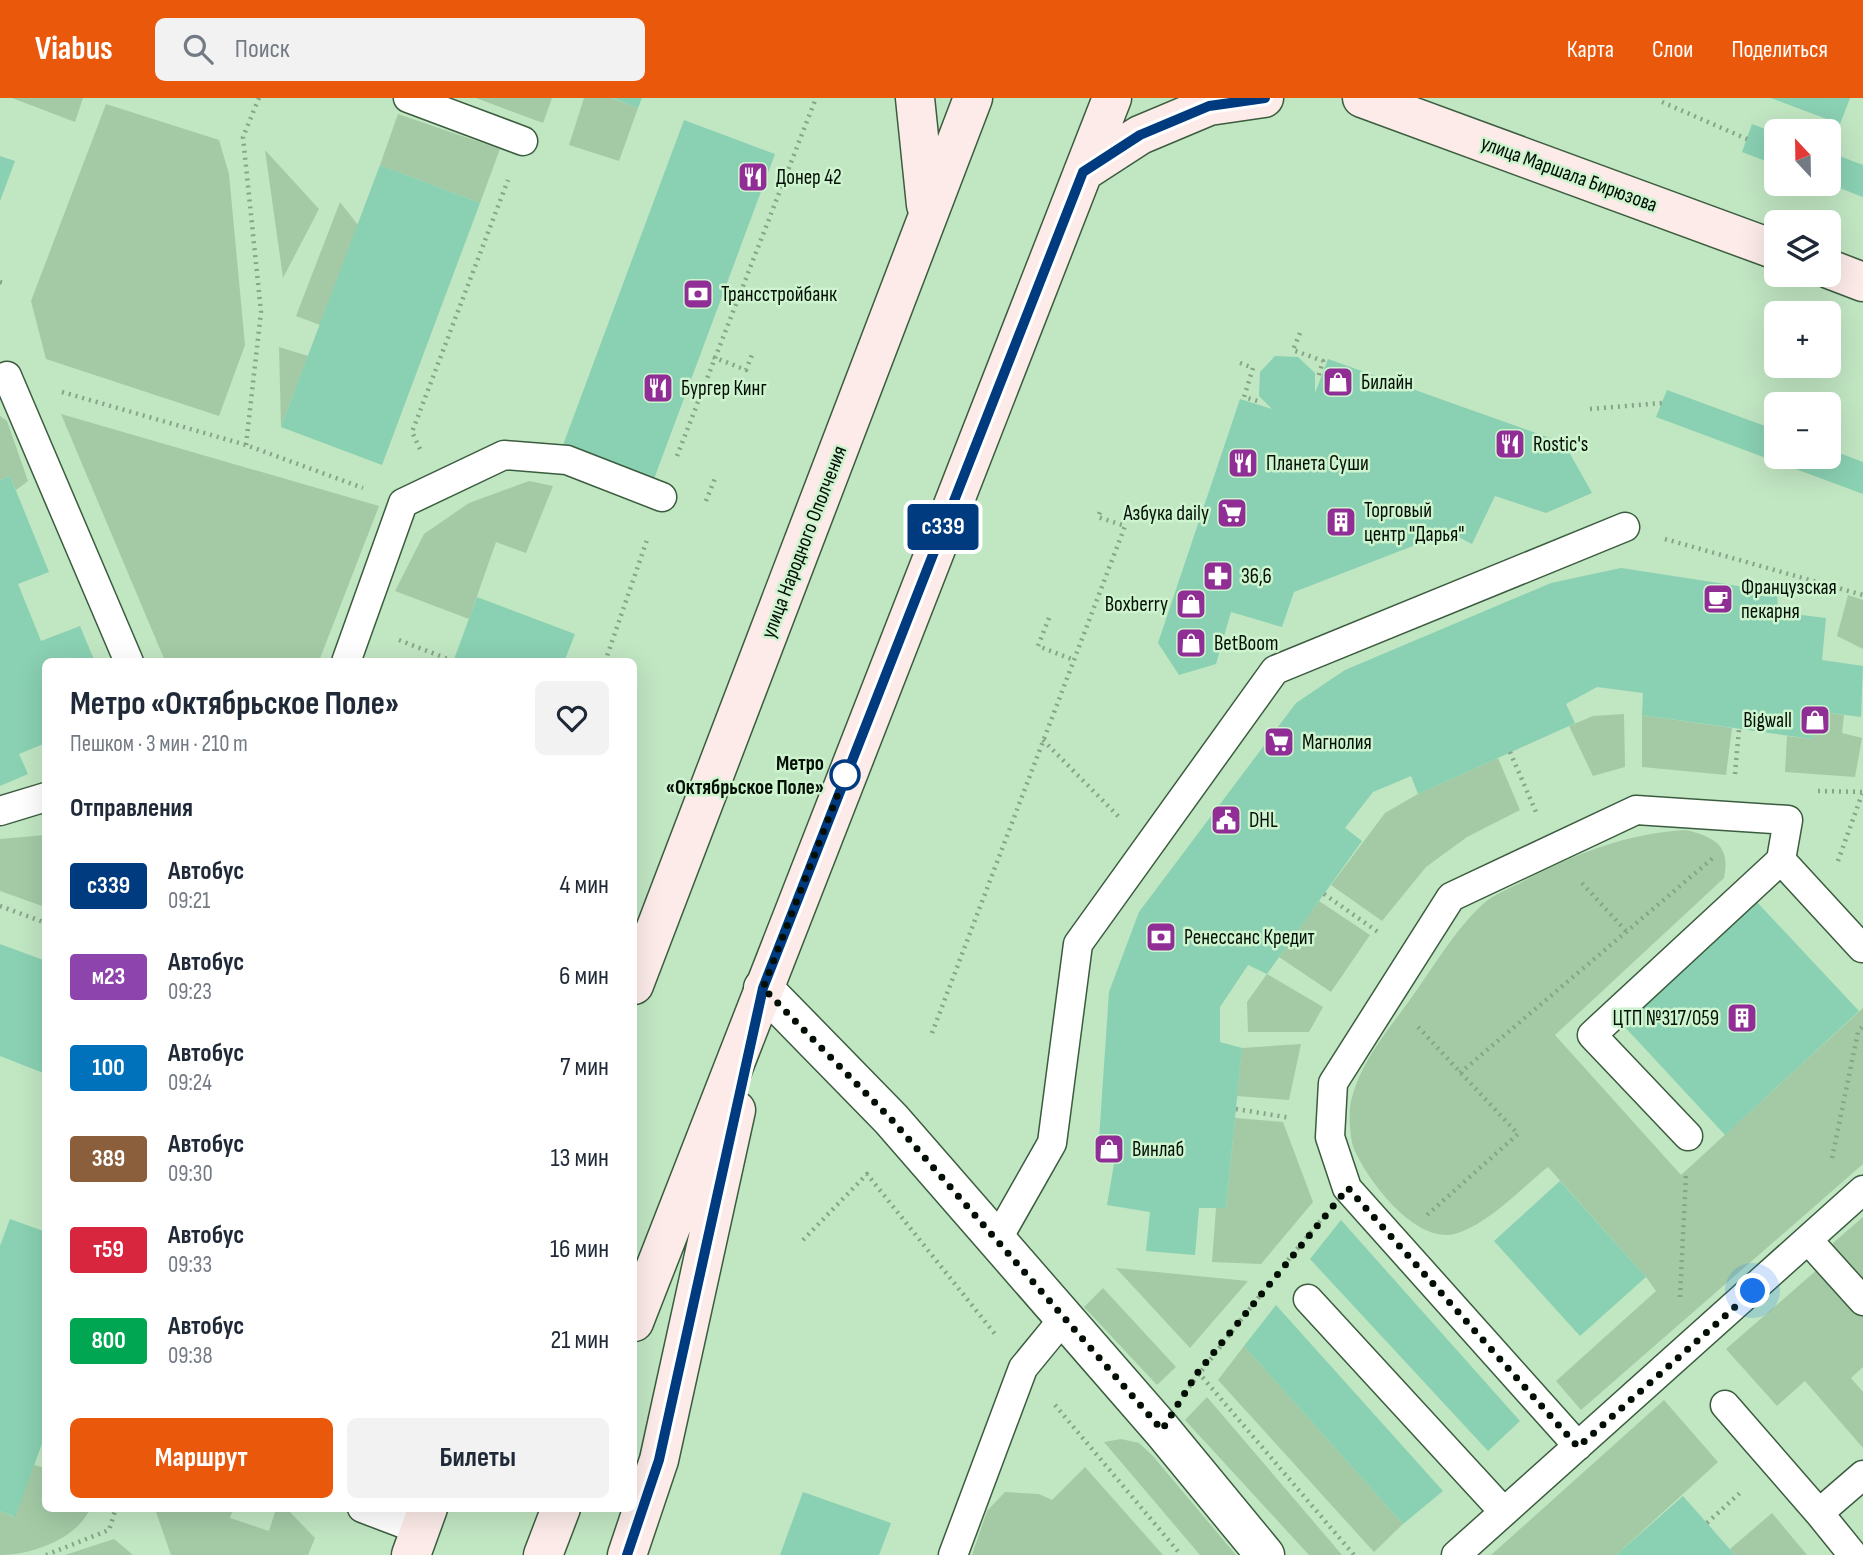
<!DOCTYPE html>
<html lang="ru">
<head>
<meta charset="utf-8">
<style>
  body { margin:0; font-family:"Sofia Sans Condensed",sans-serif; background:#f2f2f3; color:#1f2937; height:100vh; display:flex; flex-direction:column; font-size:26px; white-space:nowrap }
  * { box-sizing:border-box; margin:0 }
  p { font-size:23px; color:#747a83 }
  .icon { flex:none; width:38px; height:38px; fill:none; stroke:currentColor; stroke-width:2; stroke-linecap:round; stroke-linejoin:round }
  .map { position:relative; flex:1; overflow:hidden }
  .panel { position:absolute; left:42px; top:560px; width:595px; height:854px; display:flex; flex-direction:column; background:#fff; border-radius:10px; box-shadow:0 7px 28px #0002 }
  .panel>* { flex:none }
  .badge { padding:0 14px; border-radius:5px; font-size:24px; line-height:46px }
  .needle { width:46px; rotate:338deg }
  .buttons { position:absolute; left:1764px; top:21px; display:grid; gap:14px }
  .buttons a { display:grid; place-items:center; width:77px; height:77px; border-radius:10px; background:#fff; box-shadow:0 7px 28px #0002; font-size:35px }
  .you { position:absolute; width:35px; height:35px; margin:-18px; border:5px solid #fff; border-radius:50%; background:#1a73e8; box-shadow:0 0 0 10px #1a73e833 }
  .map>.badge { position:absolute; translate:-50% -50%; box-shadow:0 0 0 4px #fff }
  h2 { padding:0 28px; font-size:26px; line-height:63px }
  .round { display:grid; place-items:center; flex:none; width:74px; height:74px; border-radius:10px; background:#f2f2f3 }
  .summary { display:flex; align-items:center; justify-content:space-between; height:119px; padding:0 28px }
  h1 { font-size:33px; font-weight:700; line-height:52px }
  .cta { display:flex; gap:14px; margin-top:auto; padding:14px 28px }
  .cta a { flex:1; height:80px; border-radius:10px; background:#ea580c; color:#fff; font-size:28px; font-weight:700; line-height:80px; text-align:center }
  .cta a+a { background:#f2f2f3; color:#1f2937 }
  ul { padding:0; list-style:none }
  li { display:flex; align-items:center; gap:21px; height:91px; padding:0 28px }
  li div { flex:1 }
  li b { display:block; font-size:26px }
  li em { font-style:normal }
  li .badge { min-width:77px; font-weight:700; text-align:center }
  header { display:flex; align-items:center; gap:42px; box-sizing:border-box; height:98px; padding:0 35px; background:#ea580c; color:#fff }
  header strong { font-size:33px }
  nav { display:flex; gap:38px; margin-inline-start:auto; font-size:24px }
  .search { width:490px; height:63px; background:#f2f2f3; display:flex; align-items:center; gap:18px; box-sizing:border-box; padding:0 24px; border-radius:10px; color:#747a83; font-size:26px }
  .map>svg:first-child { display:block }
</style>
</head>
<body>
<header>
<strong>Viabus</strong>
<div class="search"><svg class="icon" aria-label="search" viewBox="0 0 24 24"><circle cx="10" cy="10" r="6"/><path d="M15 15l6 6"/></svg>Поиск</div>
<nav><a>Карта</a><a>Слои</a><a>Поделиться</a></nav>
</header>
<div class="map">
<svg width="1863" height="1457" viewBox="0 0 1863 1457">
  <rect width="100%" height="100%" fill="#c1e6c2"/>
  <!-- green -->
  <path fill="#a3caa5" d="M12,0H83L75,24Z
    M476,0H552L543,25Z
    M584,0H612L638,10L619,63L569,47Z
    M106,6L219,42L229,76L245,247L219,318L46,261L31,203Z
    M398,16L500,51L480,105L380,67Z
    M265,52L319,111L283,180Z
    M340,104L358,127L320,227L296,218Z
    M279,249L308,258L281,329Z
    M61,316L379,408L319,563H165Z
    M0,318L7,323L28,383L16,392L10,378L0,382Z
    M529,383L553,388L526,455L496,444L469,521L395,493L424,436L469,405Z
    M1848,497L1863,502V551L1837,538Z
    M1815,613L1844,617L1842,635L1862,640L1855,679L1785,674L1787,638L1812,641Z
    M1624,616L1625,669L1593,678L1569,628L1593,618Z
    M1642,617L1732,630L1726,677L1642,669Z
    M1498,660L1520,712L1467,739L1426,769L1382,823L1331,787L1385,715L1418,696Z
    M1686,732C1714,739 1731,747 1724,780L1555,937L1681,1077L1863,910V1066L1581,1312L1556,1283L1656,1193L1646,1179L1548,1069C1520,1091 1492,1123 1458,1135C1417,1149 1368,1083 1354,1051C1350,1041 1349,1019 1350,1009C1357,968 1386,935 1409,903C1433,870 1453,834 1483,806C1493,797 1508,791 1520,785C1572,757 1626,735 1686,732Z
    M45,737H46L45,809L0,793V741Z
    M1319,803L1370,837L1331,894L1279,859Z
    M1267,876L1323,909L1309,934H1248L1247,904Z
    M1301,946L1289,1002L1237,998L1242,950Z
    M1235,1020L1283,1024L1313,1104L1261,1166L1212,1164L1216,1110H1226Z
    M1863,1119V1193L1835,1162L1833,1145Z
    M1116,1170L1248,1183L1190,1250Z
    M1819,1170L1863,1219V1269L1851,1280L1863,1294V1350L1805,1283L1777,1308L1726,1251Z
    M1103,1190L1176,1269L1157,1287L1084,1209Z
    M1244,1248L1403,1426L1374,1454L1218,1282Z
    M1207,1299L1342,1457H1309L1185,1322Z
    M1664,1302L1718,1364L1616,1457H1491Z
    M1121,1341L1139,1345L1152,1357L1236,1457H1200L1104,1344Z
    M34,1367L45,1370L46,1410L90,1411C76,1441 32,1457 0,1457V1413L14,1419Z
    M1085,1369L1163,1457H972L987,1413L1005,1394L1039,1396L1052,1402Z
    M155,1411H233L230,1420L269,1433L276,1411H287L315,1440L308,1457H171Z
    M1772,1415L1807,1457H1735L1730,1451Z
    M114,1441L133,1457H65Z"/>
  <!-- building -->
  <path fill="#8ad0b2" d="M613,0H642L638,10Z
    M1771,0H1850L1840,26Z
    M684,22L775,56L654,381L563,347Z
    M1752,26L1776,35V67L1742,54Z
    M1829,54L1863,67V99L1829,86Z
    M0,58L15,63L0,103Z
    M380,67L480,105L382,367L281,329Z
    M1275,258L1298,259L1315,275V295L1328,261L1564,345L1592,395L1546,415L1495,398L1472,446L1449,434L1294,494L1282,529L1231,514L1216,566L1179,577L1158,545L1240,301L1272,311L1259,298L1260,274Z
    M1667,292L1776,332V359H1829V351L1863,364V396L1656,319Z
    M10,378L49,474L18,486L41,543L80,528L95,564H46V645L19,656L28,676L0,688V382Z
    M1621,470L1777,494L1778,514L1826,520L1822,562L1863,568L1861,619L1815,613L1812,641L1642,617L1643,595L1597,589L1566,606L1575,625L1569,628L1418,696L1411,678L1373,694L1345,730L1362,743L1324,796L1267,876L1248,867L1220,909V944L1242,950L1226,1110H1199L1195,1157L1146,1153L1150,1114L1107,1107L1115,1060L1098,1056L1109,894L1139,814L1296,605L1345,572L1551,485Z
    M477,499L575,536L564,564H453Z
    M1756,803L1859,913L1725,1037L1624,928Z
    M0,846L46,863V976L0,958Z
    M1560,1083L1646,1179L1580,1238L1494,1143Z
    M10,1121L46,1134V1335L15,1419L0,1413V1148Z
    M1341,1122L1520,1323L1488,1353L1310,1161Z
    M1276,1207L1443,1393L1403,1426L1244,1248Z
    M803,1394L891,1425L879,1457H780Z
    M1683,1398L1735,1457H1616Z"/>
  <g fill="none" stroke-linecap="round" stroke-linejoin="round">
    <!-- lane casing -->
    <g stroke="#3b5c3e" stroke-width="31">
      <path id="lane" d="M408,0L523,43
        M0,281L7,278L129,564
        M346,564L403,405L504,357L567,362L662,399
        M0,713L46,699
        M1781,762L1862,850
        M997,1142L1052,1045L1078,846L1275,572L1625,429
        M1809,1143L1863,1203
        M1308,1201L1504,1414
        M1725,1307L1819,1415
        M1578,1348L1347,1090L1330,1039L1333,985L1451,799L1636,712L1788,722L1781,762L1592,937L1688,1038
        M362,1410L420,1432
        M953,1457L1023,1270L1064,1220
        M1456,1457L1863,1092
        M1853,1457L1819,1415L1863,1377"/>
    </g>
    <!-- street casing -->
    <g stroke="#3b5c3e" stroke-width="41">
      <path id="street" d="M763,890L891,1021L1162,1332L1265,1457"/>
    </g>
    <!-- secondary casing -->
    <g stroke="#3b5c3e" stroke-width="41">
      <path id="secondary" d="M915,0L926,107
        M1362,0L1776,152
        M1083,74L1140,37L1209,8L1264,0
        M1829,171L1863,184
        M634,887L973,0
        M634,1224L1112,0
        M411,1457L428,1410
        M543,1457L561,1410
        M627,1457L659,1362L736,1012"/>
    </g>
    <!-- path -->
    <path stroke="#86a487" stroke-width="4.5" stroke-dasharray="2 5" stroke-linecap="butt" d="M1662,4L1747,41
      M0,184L3,185
      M1300,235L1293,252L1323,263L1318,280
      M713,259L746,272L753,254
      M1240,265L1253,270L1244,299L1261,304
      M62,294L246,347L363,390
      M1590,311L1662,305
      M246,347L261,214L243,39L259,0
      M420,351L412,334L508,82
      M677,358L816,0
      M706,403L716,378
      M1665,441L1863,497
      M1049,520L1038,548L1074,562
      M399,542L453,563
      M605,564L648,439
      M1043,642L1119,719
      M1510,654L1536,714
      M1735,676L1739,631
      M1818,693L1863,694
      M1838,763L1862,696
      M1582,785L1626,833
      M1324,796L1378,834
      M0,808L46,825
      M1418,929L1518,1036L1427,1117
      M932,935L1125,428L1098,419L1101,411
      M1460,975L1713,760
      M1236,1011L1291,1020
      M1832,1060L1858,934L1863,928
      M803,1142L867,1076L995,1236
      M1288,1162L1320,1123
      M1680,1199L1686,1078
      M1198,1274L1354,1457
      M1189,1289L1265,1191
      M1055,1307L1181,1457
      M1707,1425L1742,1393
      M46,1457L109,1432L116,1410"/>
    <!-- lane -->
    <use href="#lane" stroke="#fff" stroke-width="28"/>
    <!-- street -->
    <use href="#street" stroke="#fff" stroke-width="38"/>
    <!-- secondary -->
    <use href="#secondary" stroke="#fcebe8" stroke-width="38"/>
  </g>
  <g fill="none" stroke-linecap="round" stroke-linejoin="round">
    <!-- line casing -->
    <g stroke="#fff" stroke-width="16">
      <path id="line" d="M627,1457L659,1362L763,890L1083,74L1140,37L1209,8L1265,0"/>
    </g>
    <!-- line -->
    <use href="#line" stroke="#003b80" stroke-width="10"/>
    <!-- walk -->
    <path stroke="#030f04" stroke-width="7" stroke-dasharray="0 12.6" d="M845,677L848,670L763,890L891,1021L1162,1332L1198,1274L1348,1090L1578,1349L1753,1193"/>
  </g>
  <!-- icons -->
  <defs>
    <g id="restaurant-square" transform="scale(1.575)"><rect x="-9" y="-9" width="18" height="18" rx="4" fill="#912e96" stroke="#cef3cf"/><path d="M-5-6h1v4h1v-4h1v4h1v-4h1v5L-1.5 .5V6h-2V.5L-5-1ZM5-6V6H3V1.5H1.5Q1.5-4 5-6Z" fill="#fff"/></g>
    <g id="bank-square" transform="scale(1.575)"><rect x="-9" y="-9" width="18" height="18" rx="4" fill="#912e96" stroke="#cef3cf"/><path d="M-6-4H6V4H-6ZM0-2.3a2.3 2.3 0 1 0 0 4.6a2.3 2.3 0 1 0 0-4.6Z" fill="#fff"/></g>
    <g id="shop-square" transform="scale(1.575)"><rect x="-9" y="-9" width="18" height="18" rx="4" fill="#912e96" stroke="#cef3cf"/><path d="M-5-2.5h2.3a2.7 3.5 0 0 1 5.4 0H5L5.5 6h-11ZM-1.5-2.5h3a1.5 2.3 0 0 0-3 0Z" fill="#fff"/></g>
    <g id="supermarket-square" transform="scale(1.575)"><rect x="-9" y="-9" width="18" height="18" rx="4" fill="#912e96" stroke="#cef3cf"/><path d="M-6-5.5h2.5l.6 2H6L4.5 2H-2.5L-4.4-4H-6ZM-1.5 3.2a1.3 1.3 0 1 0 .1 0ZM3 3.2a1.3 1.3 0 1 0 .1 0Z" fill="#fff"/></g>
    <g id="building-square" transform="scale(1.575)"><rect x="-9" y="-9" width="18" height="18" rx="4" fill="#912e96" stroke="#cef3cf"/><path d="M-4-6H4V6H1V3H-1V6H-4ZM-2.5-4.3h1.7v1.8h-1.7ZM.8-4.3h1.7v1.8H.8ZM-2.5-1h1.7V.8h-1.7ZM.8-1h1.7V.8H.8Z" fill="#fff"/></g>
    <g id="pharmacy-square" transform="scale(1.575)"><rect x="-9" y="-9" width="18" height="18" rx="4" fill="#912e96" stroke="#cef3cf"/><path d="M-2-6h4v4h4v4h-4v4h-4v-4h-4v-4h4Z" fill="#fff"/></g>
    <g id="cafe-square" transform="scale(1.575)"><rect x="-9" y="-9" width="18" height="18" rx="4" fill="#912e96" stroke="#cef3cf"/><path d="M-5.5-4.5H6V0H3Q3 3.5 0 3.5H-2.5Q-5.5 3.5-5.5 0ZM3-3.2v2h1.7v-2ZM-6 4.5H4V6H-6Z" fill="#fff"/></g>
    <g id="civic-square" transform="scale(1.575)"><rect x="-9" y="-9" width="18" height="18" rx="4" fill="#912e96" stroke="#cef3cf"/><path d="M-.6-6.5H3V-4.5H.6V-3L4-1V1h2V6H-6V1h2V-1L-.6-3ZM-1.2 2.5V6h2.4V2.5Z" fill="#fff"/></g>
  </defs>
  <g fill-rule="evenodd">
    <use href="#restaurant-square" x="753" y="79"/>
    <use href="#bank-square" x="698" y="196"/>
    <use href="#shop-square" x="1338" y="284"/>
    <use href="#restaurant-square" x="658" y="290"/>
    <use href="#restaurant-square" x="1510" y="346"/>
    <use href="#restaurant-square" x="1243" y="365"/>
    <use href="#supermarket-square" x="1232" y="415"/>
    <use href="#building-square" x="1341" y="424"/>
    <use href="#pharmacy-square" x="1218" y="478"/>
    <use href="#cafe-square" x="1718" y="501"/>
    <use href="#shop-square" x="1191" y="506"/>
    <use href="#shop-square" x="1191" y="545"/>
    <use href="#shop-square" x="1815" y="622"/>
    <use href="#supermarket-square" x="1279" y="644"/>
    <use href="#civic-square" x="1226" y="722"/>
    <use href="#bank-square" x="1161" y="839"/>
    <use href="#building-square" x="1742" y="920"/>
    <use href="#shop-square" x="1109" y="1051"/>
  </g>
  <!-- markers -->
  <circle fill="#fff" stroke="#003b80" stroke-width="3.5" cx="845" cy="677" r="14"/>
  <g text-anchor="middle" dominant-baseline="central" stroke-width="5" stroke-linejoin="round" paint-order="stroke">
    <!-- street labels -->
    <g font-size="21" fill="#030f04" stroke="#cef3cf">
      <text transform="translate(1569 76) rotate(20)">улица Маршала Бирюзова</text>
      <text transform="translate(804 444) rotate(-69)">улица Народного Ополчения</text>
    </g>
    <!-- poi labels -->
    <g font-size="21" fill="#030f04" stroke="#cef3cf" text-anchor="start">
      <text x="776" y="79">Донер 42</text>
      <text x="721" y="196">Трансстройбанк</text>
      <text x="1361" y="284">Билайн</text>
      <text x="681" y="290">Бургер Кинг</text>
      <text x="1533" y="346">Rostic's</text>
      <text x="1266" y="365">Планета Суши</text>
      <text x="1364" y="412">Торговый<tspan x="1364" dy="24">центр "Дарья"</tspan></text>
      <text x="1209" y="415" text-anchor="end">Азбука daily</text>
      <text x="1241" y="478">36,6</text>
      <text x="1741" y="489">Французская<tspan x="1741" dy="24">пекарня</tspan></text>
      <text x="1168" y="506" text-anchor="end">Boxberry</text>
      <text x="1214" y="545">BetBoom</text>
      <text x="1792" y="622" text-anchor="end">Bigwall</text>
      <text x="1302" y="644">Магнолия</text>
      <text x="1249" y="722">DHL</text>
      <text x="1184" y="839">Ренессанс Кредит</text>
      <text x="1719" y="920" text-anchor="end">ЦТП №317/059</text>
      <text x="1132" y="1051">Винлаб</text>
    </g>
    <!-- stop labels -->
    <g font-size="21" font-weight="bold" fill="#030f04" stroke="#cef3cf" text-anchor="end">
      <text x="824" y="665">Метро<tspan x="824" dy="24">«Октябрьское Поле»</tspan></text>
    </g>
  </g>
</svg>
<div class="buttons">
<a><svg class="needle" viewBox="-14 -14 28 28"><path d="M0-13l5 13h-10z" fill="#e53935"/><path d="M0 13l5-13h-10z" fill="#747a83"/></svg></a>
<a><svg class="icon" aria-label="layers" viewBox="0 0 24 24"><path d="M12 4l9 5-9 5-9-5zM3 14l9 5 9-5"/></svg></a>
<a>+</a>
<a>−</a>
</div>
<div class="you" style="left:1753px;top:1193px"></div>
<b class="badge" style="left:943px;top:429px;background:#003b80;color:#fff">с339</b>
<section class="panel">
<div class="summary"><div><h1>Метро «Октябрьское Поле»</h1><p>Пешком · 3 мин · 210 m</p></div><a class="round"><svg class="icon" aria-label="heart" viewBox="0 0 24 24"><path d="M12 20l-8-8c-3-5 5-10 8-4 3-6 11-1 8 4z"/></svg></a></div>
<h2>Отправления</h2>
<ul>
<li><span class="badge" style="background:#003b80;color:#fff">с339</span><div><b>Автобус</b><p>09:21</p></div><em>4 мин</em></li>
<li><span class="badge" style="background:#8e44ad;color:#fff">м23</span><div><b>Автобус</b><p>09:23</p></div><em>6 мин</em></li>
<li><span class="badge" style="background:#0072bc;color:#fff">100</span><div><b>Автобус</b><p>09:24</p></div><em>7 мин</em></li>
<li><span class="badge" style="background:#8b5e3c;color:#fff">389</span><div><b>Автобус</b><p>09:30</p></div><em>13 мин</em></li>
<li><span class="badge" style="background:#d7263d;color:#fff">т59</span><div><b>Автобус</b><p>09:33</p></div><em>16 мин</em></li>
<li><span class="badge" style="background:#00a651;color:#fff">800</span><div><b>Автобус</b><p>09:38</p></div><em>21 мин</em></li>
</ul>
<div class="cta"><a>Маршрут</a><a>Билеты</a></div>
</section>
</div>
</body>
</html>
